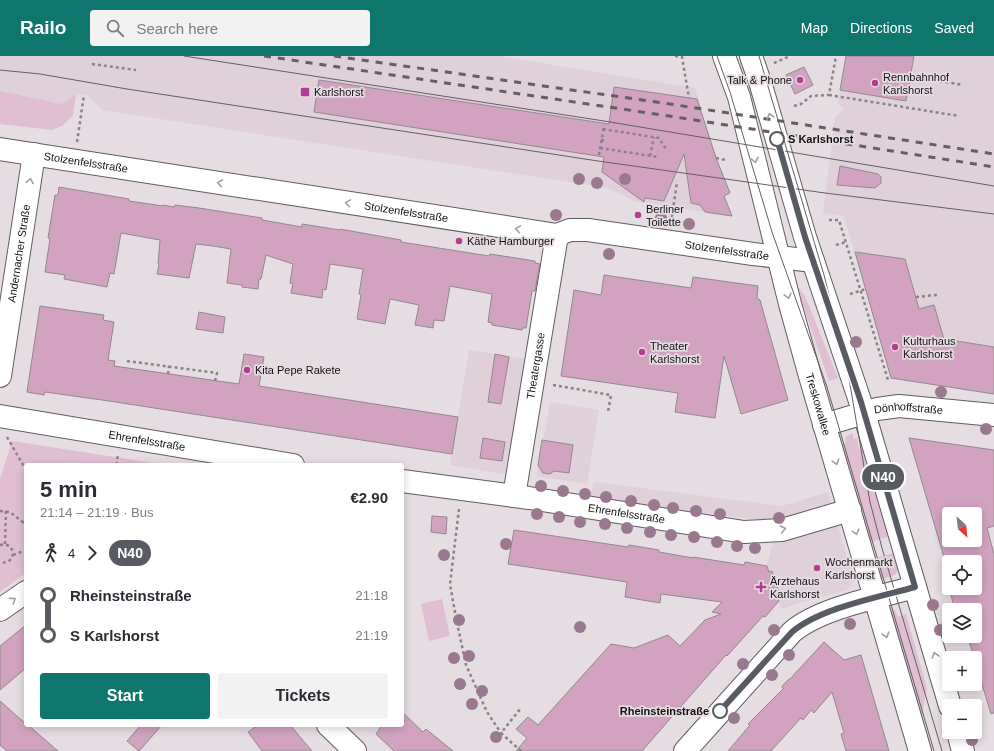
<!DOCTYPE html>
<html lang="en">
<head>
<meta charset="utf-8">
<style>
  body { margin:0; font-family:Helvetica,sans-serif; background:#f2f2f3; color:#2b2b33; height:100vh; display:flex; flex-direction:column; font-size:15px; white-space:nowrap }
  * { box-sizing:border-box; margin:0 }
  p { font-size:13px; color:#7c7c81 }
  .icon { flex:none; width:22px; height:22px; fill:none; stroke:currentColor; stroke-width:2; stroke-linecap:round; stroke-linejoin:round }
  .map { position:relative; flex:1; overflow:hidden }
  .panel { position:absolute; left:24px; top:407px; width:380px; height:264px; display:flex; flex-direction:column; background:#fff; border-radius:4px; box-shadow:0 2px 10px #0003 }
  .panel>* { flex:none }
  .badge { padding:0 8px; border-radius:13px; font-size:14px; line-height:26px }
  .needle { width:26px; rotate:153deg }
  .tools { position:absolute; left:942px; top:451px; display:grid; gap:8px }
  .tools a { display:grid; place-items:center; width:40px; height:40px; border-radius:4px; background:#fff; box-shadow:0 2px 10px #0003; font-size:20px }
  .map>.badge { position:absolute; translate:-50% -50%; box-shadow:0 0 0 2px #fff }
  .legs { display:flex; align-items:center; gap:6px; height:44px; padding:0 16px; font-size:13px }
  .legs p { margin-inline-start:auto }
  .summary { display:flex; align-items:center; justify-content:space-between; height:68px; padding:0 16px }
  h1 { font-size:22px; font-weight:700; line-height:30px }
  .primary-button { display:flex; gap:8px; margin-top:auto; padding:8px 16px }
  .primary-button a { flex:1; height:46px; border-radius:4px; background:#0f766e; color:#fff; font-size:16px; font-weight:700; line-height:46px; text-align:center }
  .primary-button a+a { background:#f2f2f3; color:#2b2b33 }
  ul { padding:0 16px; list-style:none }
  li { display:flex; align-items:center; gap:14px; height:40px; font-size:15px }
  li i { display:grid; place-items:center; width:6px; height:100%; margin:0 5px; background:currentColor }
  li i::after { content:''; width:10px; height:10px; margin:-5px; border:3px solid; border-radius:50%; background:#fff }
  li p { margin-inline-start:auto }
  li:first-child i { background:linear-gradient(#0000 50%,currentColor 0) }
  li:last-child i { background:linear-gradient(currentColor 50%,#0000 0) }
  header { display:flex; align-items:center; gap:24px; box-sizing:border-box; height:56px; padding:0 20px; background:#0f766e; color:#fff }
  header strong { font-size:19px }
  nav { display:flex; gap:22px; margin-inline-start:auto; font-size:14px }
  .search { width:280px; height:36px; background:#f2f2f3; display:flex; align-items:center; gap:10px; box-sizing:border-box; padding:0 14px; border-radius:4px; color:#7c7c81; font-size:15px }
  .map>svg:first-child { display:block }
</style>
</head>
<body>
<header>
<strong>Railo</strong>
<div class="search"><svg class="icon" aria-label="search" viewBox="0 0 24 24"><circle cx="10" cy="10" r="6"/><path d="M15 15l6 6"/></svg>Search here</div>
<nav><a>Map</a><a>Directions</a><a>Saved</a></nav>
</header>
<div class="map">
<svg width="994" height="695" viewBox="0 0 994 695">
  <rect width="100%" height="100%" fill="#e5dde2"/>
  <!-- built -->
  <path fill="#dfd0d9" d="M0,0H498L695,32L719,110L730,137L724,140L730,160L634,145L608,132L102,54L87,39L76,38L63,48L0,35Z
    M847,0H994V338L891,322L844,160L823,157L835,61L844,53L838,48Z
    M469,294L525,303L507,416L503,418L450,409Z
    M550,346L599,354L587,428L537,420L542,384L546,373Z
    M594,426L782,450L828,436L854,525L847,534L799,547L782,553L776,538L779,536L772,516H769L767,510L778,466L590,443Z"/>
  <!-- green -->
  <path fill="#e1bfd3" d="M0,35L62,48L76,38L73,60L62,70L52,74L0,68Z
    M797,232H799L805,240L838,322L829,325Z
    M853,377V383L857,382L859,393H863L865,402L868,401L891,480L870,486L841,392L842,388L846,387L845,381Z
    M12,385L166,409H26V517L0,536V423Z
    M896,496C900,519 901,518 879,524L873,503Z
    M442,543L450,580L429,585L421,548Z
    M895,554L898,561L906,558L927,632L921,666L888,556Z"/>
  <!-- building -->
  <path fill="#d2a3c0" stroke="#918a8e" fill-rule="evenodd" d="M846,0H914L906,45L840,34Z
    M804,11L813,29L795,38L786,19Z
    M319,24L609,68L614,31L697,43L716,102L730,137L724,140L732,160L705,156L700,149L691,147L684,98L664,145L645,142L644,146L602,116L604,101L314,56Z
    M840,110L878,118L881,121V127L875,132L837,129Z
    M59,131L129,143V145L163,150V149L174,151L175,149L199,152L262,162V164L302,171V168L340,174V173L401,184V186L489,200L490,198L535,205V207L540,208L535,235H532L526,272H522V274L492,269V267L488,266L492,238L450,230L444,265L434,264L433,272L415,269L419,249L390,243L385,268L357,263L361,239L359,238L363,213L330,208L326,234L323,233L322,242L291,237L293,228L290,227L293,208L266,199L261,223H259L258,233L242,231V229L227,227L231,193L213,190L196,188L189,222L157,218L159,209L158,208L160,184L121,177L114,218L110,217L107,231L64,223L65,219L45,216L50,183L48,182L55,139H58Z
    M855,196L905,203L919,253L934,249L944,283L994,291V338L891,322Z
    M604,219L691,232L693,221L758,230L757,242L760,244L788,344L741,358L724,300L715,362L675,356L678,337L561,320L574,234L601,239Z
    M40,250L104,259L103,264L114,266L108,304L115,305L114,310L239,328L244,298L264,301L259,330L458,361L452,398L109,345L45,336L44,339L27,336Z
    M199,256L225,261L223,277L196,273Z
    M495,298L509,301L501,348L488,346Z
    M483,382L505,386L502,405L480,402Z
    M909,382L994,394V470L987,472L994,498V657L991,658L969,585H963L962,580H975V554H955L949,532H975V506H949V531L943,509L946,508ZM949,458H975V484H949Z
    M542,384L573,389L569,417L554,415L550,418L543,417L538,409Z
    M432,460L447,461L446,478L431,476Z
    M514,474L628,491L629,489L659,494V496L693,502V501L744,509L745,506L767,510L769,516L772,515L779,537L776,538L779,545L765,561L763,560L727,600L726,599L642,695H516L527,682L516,673L528,661L538,669L611,588L634,592L668,579L680,590L705,564L721,558L712,556L722,546L661,538L660,547L625,541L627,526L508,508Z
    M26,569V612L0,634V590Z
    M824,586L844,604L861,599L889,695H846L841,678L844,677L832,636L814,657L811,654L803,664L801,662L771,695H728L750,669L748,668L783,633L782,630L788,624L790,623Z
    M0,645L26,668V669H28L58,695H7L0,689Z
    M402,656L423,676L426,673L453,695H394L376,678L382,669H402Z
    M141,669H162L139,695L127,685Z
    M258,669H290L312,695H262L248,676Z"/>
  <g fill="none" stroke-linecap="round" stroke-linejoin="round">
    <!-- minor casing -->
    <g stroke="#625c60" stroke-width="24">
      <g id="minor">
        <path id="s1" d="M0,93L557,179L570,174H588L753,198L813,205"/>
        <path id="s2" d="M0,320L34,98"/>
        <path id="s3" d="M0,360L293,409"/>
        <path id="s4" d="M824,369L877,353L899,350L994,359"/>
        <path id="s5" d="M402,425L529,442L744,476L782,474L850,454"/>
        <path id="s6" d="M514,440L557,179"/>
        <path d="M0,554L26,536"/>
        <path d="M328,669L355,695"/>
        <path d="M685,695L792,576C820,552 879,541 915,531"/>
      </g>
    </g>
    <!-- major casing -->
    <g stroke="#625c60" stroke-width="24">
      <g id="major">
        <path id="s7" d="M724,0L739,41L790,248L810,320L920,695"/>
        <path d="M751,0L761,29L805,181L864,357L950,650"/>
        <path d="M958,676L963,695"/>
      </g>
    </g>
    <!-- path -->
    <path stroke="#898487" stroke-width="2.5" stroke-dasharray="3 3" stroke-linecap="butt" d="M675,0L682,1L689,42
      M774,7L790,0
      M92,8L136,14
      M910,20L963,29
      M829,39L959,60
      M794,50L801,48L811,40L829,39L836,0
      M603,73L659,82L666,93
      M601,84L607,85
      M77,86L84,39
      M600,92L658,101
      M599,99L604,69
      M650,100L654,81
      M716,102L726,104
      M829,164H839L888,324
      M671,167L677,126
      M836,189L846,186
      M850,238L866,233
      M916,241L937,239
      M127,305L217,317L215,325
      M168,318L169,310
      M553,329L611,339L608,356
      M7,381L26,414
      M116,409L118,399
      M459,453L450,528L456,562L466,609L487,656L501,677
      M0,455L10,456L24,467
      M26,465L24,467L26,470
      M5,488L6,455
      M0,489C17,485 17,510 0,506
      M13,499L26,494
      M521,695L501,677L521,652"/>
    <!-- minor -->
    <use href="#minor" stroke="#fff" stroke-width="22"/>
    <!-- major -->
    <use href="#major" stroke="#fff" stroke-width="22"/>
    <!-- tram -->
    <path stroke="#645f62" stroke-width="1" d="M184,0L604,65L994,130
      M717,0L730,36L772,176L827,331L934,695
      M759,0L824,219L847,311L870,446L882,492L942,695
      M0,14L40,18L127,33L598,105L825,137L994,158"/>
    <!-- rail -->
    <path stroke="#645f62" stroke-width="3" stroke-dasharray="7 7" stroke-linecap="butt" d="M264,0L669,60L994,111
      M334,0L670,48L994,98"/>
  </g>
  <!-- trees -->
  <g fill="#9a788f">
    <circle cx="579" cy="123" r="6"/>
    <circle cx="625" cy="123" r="6"/>
    <circle cx="597" cy="127" r="6"/>
    <circle cx="556" cy="159" r="6"/>
    <circle cx="661" cy="162" r="6"/>
    <circle cx="689" cy="168" r="6"/>
    <circle cx="609" cy="198" r="6"/>
    <circle cx="856" cy="286" r="6"/>
    <circle cx="941" cy="336" r="6"/>
    <circle cx="986" cy="373" r="6"/>
    <circle cx="541" cy="430" r="6"/>
    <circle cx="563" cy="435" r="6"/>
    <circle cx="585" cy="438" r="6"/>
    <circle cx="606" cy="441" r="6"/>
    <circle cx="631" cy="445" r="6"/>
    <circle cx="654" cy="449" r="6"/>
    <circle cx="673" cy="452" r="6"/>
    <circle cx="696" cy="455" r="6"/>
    <circle cx="537" cy="458" r="6"/>
    <circle cx="720" cy="458" r="6"/>
    <circle cx="559" cy="461" r="6"/>
    <circle cx="779" cy="462" r="6"/>
    <circle cx="580" cy="466" r="6"/>
    <circle cx="605" cy="468" r="6"/>
    <circle cx="627" cy="472" r="6"/>
    <circle cx="650" cy="476" r="6"/>
    <circle cx="671" cy="479" r="6"/>
    <circle cx="694" cy="481" r="6"/>
    <circle cx="717" cy="486" r="6"/>
    <circle cx="506" cy="488" r="6"/>
    <circle cx="737" cy="490" r="6"/>
    <circle cx="755" cy="492" r="6"/>
    <circle cx="444" cy="499" r="6"/>
    <circle cx="933" cy="549" r="6"/>
    <circle cx="459" cy="564" r="6"/>
    <circle cx="850" cy="568" r="6"/>
    <circle cx="580" cy="571" r="6"/>
    <circle cx="774" cy="574" r="6"/>
    <circle cx="940" cy="574" r="6"/>
    <circle cx="789" cy="599" r="6"/>
    <circle cx="469" cy="600" r="6"/>
    <circle cx="454" cy="602" r="6"/>
    <circle cx="743" cy="608" r="6"/>
    <circle cx="772" cy="619" r="6"/>
    <circle cx="460" cy="628" r="6"/>
    <circle cx="482" cy="635" r="6"/>
    <circle cx="472" cy="648" r="6"/>
    <circle cx="734" cy="662" r="6"/>
    <circle cx="496" cy="681" r="6"/>
    <circle cx="972" cy="684" r="6"/>
  </g>
  <!-- one-way arrows -->
  <defs><path id="oneway-chevron" d="M-2-3.5L2.5 0L-2 3.5" fill="none" stroke-width="1.6" stroke-linecap="round" stroke-linejoin="round"/></defs>
  <g stroke="#a1a0a1">
    <use href="#oneway-chevron" transform="translate(770 60) rotate(-106)"/>
    <use href="#oneway-chevron" transform="translate(755 104) rotate(76)"/>
    <use href="#oneway-chevron" transform="translate(30 125) rotate(-81)"/>
    <use href="#oneway-chevron" transform="translate(220 127) rotate(-171)"/>
    <use href="#oneway-chevron" transform="translate(348 147) rotate(-171)"/>
    <use href="#oneway-chevron" transform="translate(518 173) rotate(-171)"/>
    <use href="#oneway-chevron" transform="translate(788 240) rotate(76)"/>
    <use href="#oneway-chevron" transform="translate(836 406) rotate(73)"/>
    <use href="#oneway-chevron" transform="translate(783 473) rotate(-11)"/>
    <use href="#oneway-chevron" transform="translate(856 476) rotate(74)"/>
    <use href="#oneway-chevron" transform="translate(13 544) rotate(-34)"/>
    <use href="#oneway-chevron" transform="translate(886 579) rotate(74)"/>
    <use href="#oneway-chevron" transform="translate(935 599) rotate(-106)"/>
  </g>
  <g fill="none" stroke-linecap="round" stroke-linejoin="round">
    <!-- line-1 casing -->
    <g stroke="#fff" stroke-width="9">
      <path id="line-1" d="M720,655L792,576C820,552 879,541 915,531L861,346L805,181L777,83"/>
    </g>
    <!-- line-1 -->
    <use href="#line-1" stroke="#595b62" stroke-width="6"/>
  </g>
  <!-- markers -->
  <g fill="#b53c91" stroke="#e5dde2" stroke-width="1.5">
    <circle cx="800" cy="24" r="4"/>
    <circle cx="875" cy="27" r="4"/>
    <rect x="300" y="31" width="10" height="10" rx="2"/>
    <circle cx="638" cy="159" r="4"/>
    <circle cx="459" cy="185" r="4"/>
    <circle cx="895" cy="291" r="4"/>
    <circle cx="642" cy="296" r="4"/>
    <circle cx="247" cy="314" r="4"/>
    <circle cx="817" cy="512" r="4"/>
    <path d="M759 525h4v4h4v4h-4v4h-4v-4h-4v-4h4z"/>
  </g>
  <g fill="#fff" stroke="#595b62" stroke-width="2">
    <circle cx="777" cy="83" r="7"/>
    <circle cx="720" cy="655" r="7"/>
  </g>
  <g text-anchor="middle" dominant-baseline="central" stroke-width="3.5" stroke-linejoin="round" paint-order="stroke">
    <!-- poi labels -->
    <g font-size="11" fill="#141113" stroke="#e5dde2" text-anchor="start">
      <text x="883" y="21">Rennbahnhof<tspan x="883" dy="13">Karlshorst</tspan></text>
      <text x="792" y="24" text-anchor="end">Talk &amp; Phone</text>
      <text x="314" y="36">Karlshorst</text>
      <text x="646" y="153">Berliner<tspan x="646" dy="13">Toilette</tspan></text>
      <text x="467" y="185">Käthe Hamburger</text>
      <text x="903" y="285">Kulturhaus<tspan x="903" dy="13">Karlshorst</tspan></text>
      <text x="650" y="290">Theater<tspan x="650" dy="13">Karlshorst</tspan></text>
      <text x="255" y="314">Kita Pepe Rakete</text>
      <text x="825" y="506">Wochenmarkt<tspan x="825" dy="13">Karlshorst</tspan></text>
      <text x="770" y="525">Ärztehaus<tspan x="770" dy="13">Karlshorst</tspan></text>
    </g>
    <!-- stop labels -->
    <g font-size="11" font-weight="bold" fill="#141113" stroke="#e5dde2" text-anchor="start">
      <text x="788" y="83">S Karlshorst</text>
      <text x="709" y="655" text-anchor="end">Rheinsteinstraße</text>
    </g>
    <!-- street labels -->
    <g font-size="11" fill="#141113" stroke="#e5dde2">
      <text stroke="none"><textPath href="#s1" startOffset="87">Stolzenfelsstraße</textPath></text>
      <text stroke="none"><textPath href="#s1" startOffset="411">Stolzenfelsstraße</textPath></text>
      <text stroke="none"><textPath href="#s1" startOffset="736">Stolzenfelsstraße</textPath></text>
      <text stroke="none"><textPath href="#s2" startOffset="124">Andernacher Straße</textPath></text>
      <text stroke="none"><textPath href="#s6" startOffset="132">Theatergasse</textPath></text>
      <text stroke="none"><textPath href="#s7" startOffset="361">Treskowallee</textPath></text>
      <text stroke="none"><textPath href="#s4" startOffset="87">Dönhoffstraße</textPath></text>
      <text stroke="none"><textPath href="#s3" startOffset="149">Ehrenfelsstraße</textPath></text>
      <text stroke="none"><textPath href="#s5" startOffset="227">Ehrenfelsstraße</textPath></text>
    </g>
  </g>
</svg>
<div class="tools">
<a><svg class="needle" viewBox="-14 -14 28 28"><path d="M0-13l5 13h-10z" fill="#e53935"/><path d="M0 13l5-13h-10z" fill="#7c7c81"/></svg></a>
<a><svg class="icon" aria-label="locate" viewBox="0 0 24 24"><circle cx="12" cy="12" r="6"/><path d="M12 2v4M12 18v4M2 12h4M18 12h4"/></svg></a>
<a><svg class="icon" aria-label="layers" viewBox="0 0 24 24"><path d="M12 4l9 5-9 5-9-5zM3 14l9 5 9-5"/></svg></a>
<a>+</a>
<a>−</a>
</div>
<b class="badge" style="left:883px;top:421px;background:#595b62;color:#fff">N40</b>
<section class="panel">
<div class="summary"><div><h1>5 min</h1><p>21:14 – 21:19 · Bus</p></div><b>€2.90</b></div>
<div class="legs"><svg class="icon" aria-label="walk" viewBox="0 0 24 24"><circle cx="13" cy="4" r="2"/><path d="M13 8l-2 6 4 7M11 14l-3 7M7 12l3-4h3l4 4"/></svg>4<svg class="icon" aria-label="forward" viewBox="0 0 24 24"><path d="M9 5l7 7-7 7"/></svg><b class="badge" style="background:#595b62;color:#fff">N40</b></div>
<ul>
<li><i style="color:#595b62"></i><b>Rheinsteinstraße</b><p>21:18</p></li>
<li><i style="color:#595b62"></i><b>S Karlshorst</b><p>21:19</p></li>
</ul>
<div class="primary-button"><a>Start</a><a>Tickets</a></div>
</section>
</div>
</body>
</html>
